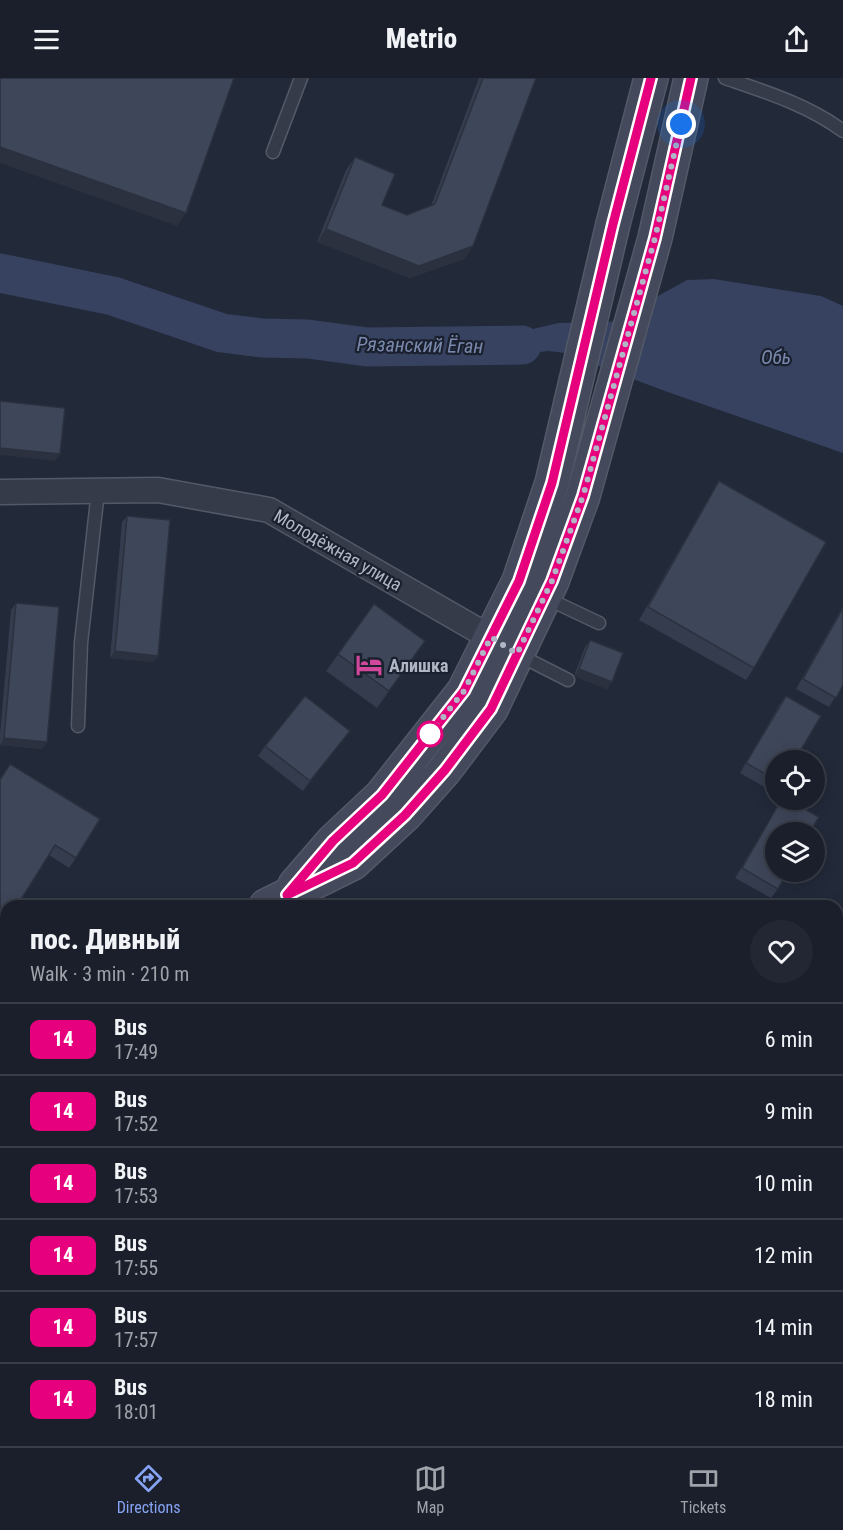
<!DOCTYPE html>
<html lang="en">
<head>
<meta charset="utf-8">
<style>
  body { margin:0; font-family:"Roboto Condensed",sans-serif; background:#232733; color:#f1f3f6; height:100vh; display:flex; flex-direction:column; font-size:22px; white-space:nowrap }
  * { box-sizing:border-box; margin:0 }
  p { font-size:20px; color:#9fa2a9 }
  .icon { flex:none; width:33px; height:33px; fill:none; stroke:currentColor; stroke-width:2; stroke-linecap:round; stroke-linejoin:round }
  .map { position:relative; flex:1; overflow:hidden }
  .side { position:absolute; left:0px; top:822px; width:843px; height:546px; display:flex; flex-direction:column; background:#1a1f2b; border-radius:18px 18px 0 0; box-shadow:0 3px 15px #0003,0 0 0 2px #383d47 }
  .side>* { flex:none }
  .badge { padding:0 12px; border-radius:9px; font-size:21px; line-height:39px }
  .buttons { position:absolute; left:765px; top:672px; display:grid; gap:12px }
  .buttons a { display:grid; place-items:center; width:60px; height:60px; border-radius:50%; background:#1a1f2b; box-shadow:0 3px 15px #0003,0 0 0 2px #383d47; font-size:30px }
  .you { position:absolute; width:30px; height:30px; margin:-15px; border:4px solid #fff; border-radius:50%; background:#1a73e8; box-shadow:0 0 0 9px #1a73e833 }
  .map>.badge { position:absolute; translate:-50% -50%; box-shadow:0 0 0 3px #fff }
  .round { display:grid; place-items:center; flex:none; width:63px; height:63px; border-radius:32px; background:#232733 }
  .headline { display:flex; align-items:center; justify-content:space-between; height:102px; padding:0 30px }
  h1 { font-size:28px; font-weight:800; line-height:45px }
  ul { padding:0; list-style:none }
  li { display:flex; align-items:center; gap:18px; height:72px; padding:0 30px; border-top:2px solid #383d47 }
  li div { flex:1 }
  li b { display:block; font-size:22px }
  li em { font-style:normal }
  li .badge { min-width:66px; font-weight:700; text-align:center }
  header { display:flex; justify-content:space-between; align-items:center; height:78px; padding:0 30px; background:#1a1f2b; font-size:27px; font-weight:800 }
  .tab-bar { display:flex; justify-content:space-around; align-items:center; height:84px; border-top:2px solid #383d47; background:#1a1f2b; font-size:16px; color:#9fa2a9 }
  .tab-bar a { display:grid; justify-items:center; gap:3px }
  .tab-bar .selected { color:#86a3f4 }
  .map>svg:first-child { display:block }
</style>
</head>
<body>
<header><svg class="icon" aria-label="menu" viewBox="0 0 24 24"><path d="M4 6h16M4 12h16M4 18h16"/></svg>Metrio<svg class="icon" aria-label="share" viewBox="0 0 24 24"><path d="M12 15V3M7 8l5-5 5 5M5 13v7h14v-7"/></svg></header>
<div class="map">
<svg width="843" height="1368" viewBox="0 0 843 1368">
  <rect width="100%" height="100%" fill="#222939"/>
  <!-- water -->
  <path fill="#364260" d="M714,201L821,218L843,228V375L662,312L599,288L573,276L549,273L469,282V269L473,256H512L558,245L611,244L687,202Z
    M843,889V1368H495L499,1362H837V897Z"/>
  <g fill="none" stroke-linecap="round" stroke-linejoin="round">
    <!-- river -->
    <path stroke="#364260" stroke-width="39" d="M0,195L113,218L222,255L262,260L308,261L367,269L522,267"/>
    <!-- lane casing -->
    <g stroke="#535967" stroke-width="15">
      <path id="lane" d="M725,0C766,14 808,27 843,53
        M273,74L301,0
        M546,520L599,545
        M519,577L568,602
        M78,648L81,565L98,413
        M0,1018L6,1027"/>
    </g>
    <!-- street casing -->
    <g stroke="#535967" stroke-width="27">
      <path id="street" d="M0,414L158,412L269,432L505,568"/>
    </g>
    <!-- secondary casing -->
    <g stroke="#535967" stroke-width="36">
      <path id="secondary" d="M295,807L333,763L382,717L464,613L519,503L552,405L613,146L651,0
        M266,828L353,785L405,737L445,692L491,631L552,503L583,418L655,160L691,0
        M0,968L6,965"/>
    </g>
    <!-- lane -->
    <use href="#lane" stroke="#363b49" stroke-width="12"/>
    <!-- street -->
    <use href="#street" stroke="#363b49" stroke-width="24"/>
    <!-- secondary -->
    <use href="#secondary" stroke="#444a5c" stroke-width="33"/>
  </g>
  <!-- wall -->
  <path fill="#353c4d" d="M479,0H536L473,168L464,181L410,200L317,164L346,92L355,79L382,127L407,137L431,128Z
    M719,403L754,590L746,602L639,542L711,416Z
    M127,438L158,578L153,584L110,580L122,444Z
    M16,525L47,664L42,671L0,667V657L11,532Z
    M374,526L425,563L377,630L326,593Z
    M843,528V607L829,629L796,611Z
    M590,562L612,604L607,611L574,598L585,569Z
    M786,618L776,682L775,715L740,695L779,627Z
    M343,662L303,713L258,678L265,668Z
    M10,686L76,780L69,790L49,777L0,856V701Z
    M781,722L778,811L771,820L735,800Z"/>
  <!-- shaded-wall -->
  <path fill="#2b313e" d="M0,69L186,135L177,148L0,85Z
    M326,151L473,168L464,181L410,200L317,164Z
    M0,370L60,376L55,383L0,377Z
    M115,573L158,578L153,584L110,580Z
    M579,591L612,604L607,611L574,598Z
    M350,653L343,662L303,713L310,703Z
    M4,660L47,664L42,671L0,667Z"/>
  <!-- building -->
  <path fill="#3e4659" stroke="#2b313e" stroke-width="1.5" d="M0,0H234L186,135L0,69Z
    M483,0H536L473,168L419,188L326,151L355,79L395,96L382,127L407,137L435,126Z
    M0,323L65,330L60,376L0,370Z
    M719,403L826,464L754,590L648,529Z
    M127,438L170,442L158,578L115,573Z
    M16,525L59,529L47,664L4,660Z
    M374,526L425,563L389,613L338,576Z
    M843,530V607L836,620L803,601Z
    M590,562L623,575L612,604L579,591Z
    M305,618L350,653L310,703L265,668Z
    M786,618L821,638L795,682H776V702L746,685Z
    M10,686L100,741L76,780L55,767L17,828H6V846L0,856V702Z
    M781,722H789L819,739L810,754H776V794H788L778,811L742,790Z"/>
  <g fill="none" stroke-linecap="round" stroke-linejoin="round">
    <!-- line casing -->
    <g stroke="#fff" stroke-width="14">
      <path id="line" d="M651,0L613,146L552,405L519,503L464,613L382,717L333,763L287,817L353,785L405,737L445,692L491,631L552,503L583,418L655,160L691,0"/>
    </g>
    <!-- line -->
    <use href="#line" stroke="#e6007e" stroke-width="9"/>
    <!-- walk -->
    <path stroke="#b0b6c5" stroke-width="6" stroke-dasharray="0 10.8" d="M430,656L464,613L491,559L517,576L552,503L583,418L655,160L681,46"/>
  </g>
  <!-- icons -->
  <defs>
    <g id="hotel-bare" transform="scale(2.07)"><path d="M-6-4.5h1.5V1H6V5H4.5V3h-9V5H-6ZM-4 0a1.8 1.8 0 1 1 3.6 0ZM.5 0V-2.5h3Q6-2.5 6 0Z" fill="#d1479c" stroke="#1b202e" stroke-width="2.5" paint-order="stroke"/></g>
  </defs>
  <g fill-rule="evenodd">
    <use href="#hotel-bare" x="369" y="587"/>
  </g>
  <!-- markers -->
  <circle fill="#fff" stroke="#e6007e" stroke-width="3" cx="430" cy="656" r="12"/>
  <g text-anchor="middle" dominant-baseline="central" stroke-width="4.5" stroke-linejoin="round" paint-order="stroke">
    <!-- street labels -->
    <g font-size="18" fill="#b0b6c5" stroke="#1b202e">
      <text transform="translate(338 472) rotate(30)">Молодёжная улица</text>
    </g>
    <!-- poi labels -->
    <g font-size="18" font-weight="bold" fill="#b0b6c5" stroke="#1b202e" text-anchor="start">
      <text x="389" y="587">Алишка</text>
    </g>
    <!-- water labels -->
    <g font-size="20" font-style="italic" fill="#7989ad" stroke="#1b202e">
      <text transform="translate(420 267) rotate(1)">Рязанский Ёган</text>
      <text x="776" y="279">Обь</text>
    </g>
  </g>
</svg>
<div class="buttons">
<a><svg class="icon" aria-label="locate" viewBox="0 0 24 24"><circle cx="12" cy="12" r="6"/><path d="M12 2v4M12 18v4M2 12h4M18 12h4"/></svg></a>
<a><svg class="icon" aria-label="layers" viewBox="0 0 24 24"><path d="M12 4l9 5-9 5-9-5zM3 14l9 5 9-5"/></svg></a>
</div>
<div class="you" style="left:681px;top:46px"></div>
<section class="side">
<div class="headline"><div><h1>пос. Дивный</h1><p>Walk · 3 min · 210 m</p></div><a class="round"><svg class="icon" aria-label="heart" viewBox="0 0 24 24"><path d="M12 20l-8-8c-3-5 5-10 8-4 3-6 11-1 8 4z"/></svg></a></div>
<ul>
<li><span class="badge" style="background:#e6007e;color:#fff">14</span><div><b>Bus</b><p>17:49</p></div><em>6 min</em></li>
<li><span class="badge" style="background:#e6007e;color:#fff">14</span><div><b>Bus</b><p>17:52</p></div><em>9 min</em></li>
<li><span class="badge" style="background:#e6007e;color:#fff">14</span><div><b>Bus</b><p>17:53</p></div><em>10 min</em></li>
<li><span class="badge" style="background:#e6007e;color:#fff">14</span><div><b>Bus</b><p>17:55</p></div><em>12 min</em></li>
<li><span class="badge" style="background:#e6007e;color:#fff">14</span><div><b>Bus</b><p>17:57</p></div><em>14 min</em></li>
<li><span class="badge" style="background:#e6007e;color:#fff">14</span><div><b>Bus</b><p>18:01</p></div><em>18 min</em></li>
</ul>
</section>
</div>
<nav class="tab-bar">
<a class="selected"><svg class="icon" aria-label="directions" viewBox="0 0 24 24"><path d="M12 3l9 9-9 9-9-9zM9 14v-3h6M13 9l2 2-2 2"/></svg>Directions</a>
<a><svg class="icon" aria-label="map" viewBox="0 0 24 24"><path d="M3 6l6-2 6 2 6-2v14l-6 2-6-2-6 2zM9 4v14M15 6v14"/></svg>Map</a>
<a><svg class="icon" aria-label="tickets" viewBox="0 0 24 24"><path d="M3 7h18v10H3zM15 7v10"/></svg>Tickets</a>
</nav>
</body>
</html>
